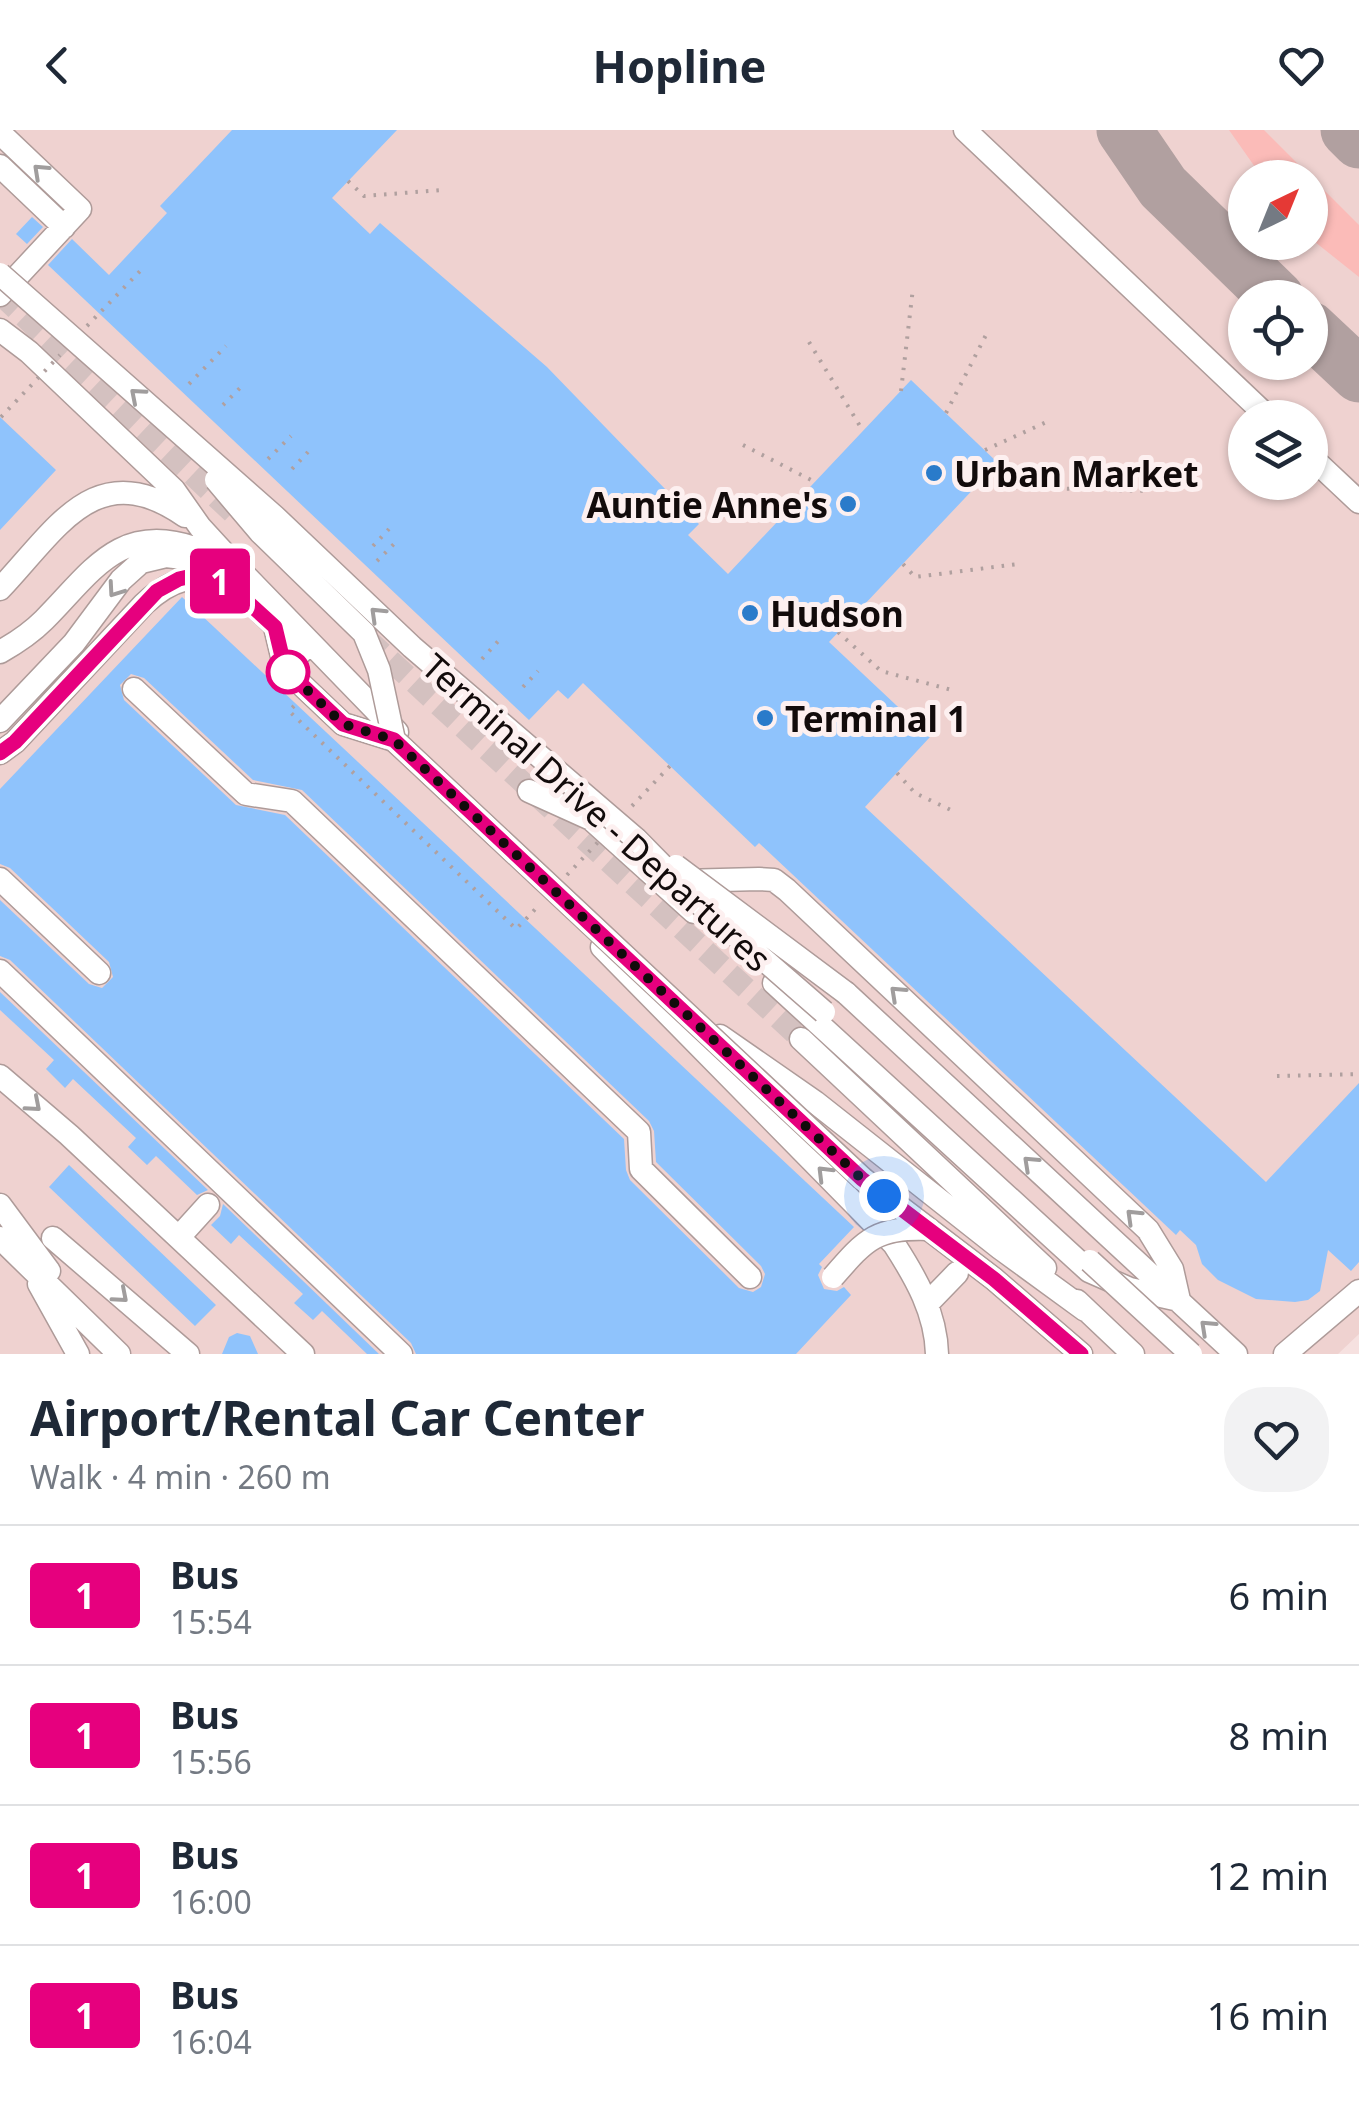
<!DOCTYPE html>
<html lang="en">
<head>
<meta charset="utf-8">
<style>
  body { margin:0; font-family:"Noto Sans",sans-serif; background:#f2f2f3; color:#1f2937; height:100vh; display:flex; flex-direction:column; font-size:38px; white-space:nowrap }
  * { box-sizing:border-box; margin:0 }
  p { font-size:32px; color:#747a83 }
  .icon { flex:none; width:55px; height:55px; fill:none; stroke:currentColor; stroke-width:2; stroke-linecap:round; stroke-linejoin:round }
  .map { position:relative; height:1224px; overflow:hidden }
  .side { display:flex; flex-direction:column; background:#fff; flex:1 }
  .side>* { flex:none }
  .badge { padding:0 20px; border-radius:8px; font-size:35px; line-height:65px }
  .needle { width:65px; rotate:43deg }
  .controls { position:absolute; left:1228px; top:30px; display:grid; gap:20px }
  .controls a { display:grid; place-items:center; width:100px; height:100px; border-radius:50%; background:#fff; box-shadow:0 2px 8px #0004; font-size:50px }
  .you { position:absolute; width:50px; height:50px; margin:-25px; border:8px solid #fff; border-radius:50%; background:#1a73e8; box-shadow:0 0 0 15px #1a73e833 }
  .map>.badge { position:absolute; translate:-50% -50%; box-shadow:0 0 0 5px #fff }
  .round { display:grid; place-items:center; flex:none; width:105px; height:105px; border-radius:40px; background:#f2f2f3 }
  .overview { display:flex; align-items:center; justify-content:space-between; height:170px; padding:0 30px }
  h1 { font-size:48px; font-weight:700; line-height:75px }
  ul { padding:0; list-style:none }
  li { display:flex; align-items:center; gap:30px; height:140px; padding:0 30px; border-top:2px solid #e0e1e3 }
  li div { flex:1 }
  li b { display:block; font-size:38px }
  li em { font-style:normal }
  li .badge { min-width:110px; font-weight:700; text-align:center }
  header { display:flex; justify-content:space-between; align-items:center; height:130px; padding:0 30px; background:#fff; font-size:45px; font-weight:700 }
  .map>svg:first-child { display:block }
</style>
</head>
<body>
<header><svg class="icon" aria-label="back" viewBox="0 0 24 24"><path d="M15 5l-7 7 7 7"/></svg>Hopline<svg class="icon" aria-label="heart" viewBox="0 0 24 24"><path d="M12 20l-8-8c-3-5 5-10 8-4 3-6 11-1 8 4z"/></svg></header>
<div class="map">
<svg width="1359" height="1224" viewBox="0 0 1359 1224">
  <rect width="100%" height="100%" fill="#f6e1e0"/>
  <!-- built -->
  <path fill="#efd2d0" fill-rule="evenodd" d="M0,0H1359V1204L1338,1224H0ZM1245,48H1310V112H1245ZM1245,168H1310V232H1245ZM1245,288H1310V352H1245Z"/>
  <!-- green -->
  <path fill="#fbbbb8" d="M1229,0H1264L1359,95V147L1310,108V48L1262,47Z"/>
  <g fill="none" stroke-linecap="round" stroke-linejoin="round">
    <!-- taxiway -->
    <path stroke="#b1a0a0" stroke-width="55" d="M1124,0L1163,57L1277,168
      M1348,0L1359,11
      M1310,199L1359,245"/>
  </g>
  <!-- building -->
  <path fill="#8fc3fc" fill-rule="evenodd" d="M232,0H397L332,68L370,104L380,93L547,237L699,394L688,405L728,444L911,250L998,333L829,512L930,607L865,677L1266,1052L1359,953V1132L1351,1141L1328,1120L1320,1161L1308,1170L1295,1172L1256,1169L1218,1150L1202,1134L1196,1115L1180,1100L1176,1105L759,713L755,717L583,553L568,569L558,560L529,590L48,135L72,109L109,145L167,83L160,76Z
    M32,87L43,97L27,114L16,104Z
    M0,287L56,340L0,400Z
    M182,467L854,1097L819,1134L822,1137L818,1145L824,1159L837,1161L844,1157L851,1165L796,1224H416L411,1213L10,830L0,826V770L89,854L102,858L113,847L109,832L10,738L0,734V659ZM131,544L144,548L253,650L302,660L649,991L654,1001L656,1032L761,1136L765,1144L761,1157L753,1162L739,1158L630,1050L626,1040L624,1009L285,685L236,675L124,570L120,555Z
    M0,862L208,1060L197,1065L156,1026L147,1035L128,1017L136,1008L73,949L65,958L46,939L54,930L0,880Z
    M69,1035L216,1175L195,1196L49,1057Z
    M223,1074L379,1224H367L322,1181L313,1190L294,1173L303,1164L239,1105L231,1114L211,1095L220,1086Z
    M237,1203L250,1206L258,1224H222L229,1207Z"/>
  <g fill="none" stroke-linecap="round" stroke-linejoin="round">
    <!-- minor-tunnel -->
    <path stroke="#d4c1c0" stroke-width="22" stroke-dasharray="22 11" stroke-linecap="butt" d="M0,164L233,383
      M366,508L801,909"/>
    <!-- minor casing -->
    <g stroke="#ae9b99" stroke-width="25">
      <path id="minor" d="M965,0L1269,288
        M0,3L80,79L0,165
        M0,36L64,97
        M0,200L29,222L174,360L200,397L234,434L397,602
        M1310,326L1359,372
        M0,459C57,399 96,324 185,386
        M275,497L285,539L343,594L394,610
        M0,522C16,513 31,503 44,490C91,443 119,392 194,418
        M134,559L246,664L292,671L639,1002L641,1039L750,1147
        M0,591L74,513L121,450L141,432L166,426L234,434
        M0,623L15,612L144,474C210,412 252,475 301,522
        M529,661L591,689L694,782
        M0,749L99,843
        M682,751L759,749L774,750L787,760L1148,1100L1172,1139L1179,1170
        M602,817L894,1114C916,1148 936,1183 937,1224
        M0,841L401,1224
        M774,853L1089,1141L1130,1159L1179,1170
        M846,863L1236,1224
        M720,906L815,972L1000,1118L1085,1180
        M801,909L1045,1138
        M0,946L69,1005L303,1224
        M863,1049L994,1149L1081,1224
        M0,1075L49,1141
        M179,1107L208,1075
        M0,1108L119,1224
        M53,1108L188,1224
        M39,1154L78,1224
        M1077,1171L1133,1224
        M927,1174L957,1143
        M1285,1224L1359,1161"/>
    </g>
    <!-- path -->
    <path stroke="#b0a09f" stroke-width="4" stroke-dasharray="2.5 8" stroke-linecap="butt" d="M348,51L364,66L442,60
      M809,212L863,301
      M189,254L226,216
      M901,261L913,158
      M223,275L240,258
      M946,283L988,201
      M743,315L815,352
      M985,320L1051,290
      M268,329L291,306
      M292,339L308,322
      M988,344L1002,357L1149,361
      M373,416L389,399
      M377,431L399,409
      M903,434L915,447L1018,434
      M838,502L881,541L952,560
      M482,529L502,507
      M523,557L538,541
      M294,576L289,581L516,799L526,789
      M897,643L915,663L953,681
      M1277,946L1359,944"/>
    <!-- minor -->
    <use href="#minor" stroke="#fff" stroke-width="22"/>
    <!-- minor-bridge casing -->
    <g stroke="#ae9b99" stroke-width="25" stroke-linecap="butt">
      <path id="minor-bridge" d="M0,144L274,386L412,517L636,709L700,774L824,882
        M216,350L260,402L364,503L379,540L394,610L863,1049
        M676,736L846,863
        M1090,1131L1191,1224
        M833,1147C866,1109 876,1097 929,1099"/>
    </g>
    <!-- path-bridge -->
    <path stroke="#b0a09f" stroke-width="4" stroke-dasharray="2.5 8" stroke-linecap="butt" d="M87,196L143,138
      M1,287L60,225
      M632,676L670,636
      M567,745L601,709
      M526,789L540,774"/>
    <!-- minor-bridge -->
    <use href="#minor-bridge" stroke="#fff" stroke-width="22"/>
  </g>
  <!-- one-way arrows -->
  <defs><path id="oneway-chevron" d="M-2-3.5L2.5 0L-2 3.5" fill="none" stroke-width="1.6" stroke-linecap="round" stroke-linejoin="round" transform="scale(2.5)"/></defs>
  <g stroke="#a09d9d">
    <use href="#oneway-chevron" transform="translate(40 41) rotate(-137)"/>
    <use href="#oneway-chevron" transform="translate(137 265) rotate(-139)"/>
    <use href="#oneway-chevron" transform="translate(115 460) rotate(125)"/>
    <use href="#oneway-chevron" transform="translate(377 484) rotate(-136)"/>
    <use href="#oneway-chevron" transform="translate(897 863) rotate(-137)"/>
    <use href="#oneway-chevron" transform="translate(34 975) rotate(41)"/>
    <use href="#oneway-chevron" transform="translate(1030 1033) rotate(-137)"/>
    <use href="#oneway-chevron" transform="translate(824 1043) rotate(-135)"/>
    <use href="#oneway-chevron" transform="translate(1133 1086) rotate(-136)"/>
    <use href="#oneway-chevron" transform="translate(121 1166) rotate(41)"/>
    <use href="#oneway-chevron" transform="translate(1207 1197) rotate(-137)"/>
  </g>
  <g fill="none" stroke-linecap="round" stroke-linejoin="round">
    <!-- line casing -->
    <g stroke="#fff" stroke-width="22">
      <path id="line" d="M0,623L15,612L157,461L179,449L192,446L206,447L230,456L275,497L285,539L343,594L394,610L862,1049L994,1149L1081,1224"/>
    </g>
    <!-- line -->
    <use href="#line" stroke="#e6007e" stroke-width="15"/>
    <!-- walk -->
    <path stroke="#120b0b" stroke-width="10" stroke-dasharray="0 18" d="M288,542L285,539L343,594L394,610L862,1049L884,1066"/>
  </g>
  <!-- markers -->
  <g fill="#2a7bca" stroke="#fdf0f0" stroke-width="4">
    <circle cx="934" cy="343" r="10"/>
    <circle cx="848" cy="374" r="10"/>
    <circle cx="750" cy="483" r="10"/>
    <circle cx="765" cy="588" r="10"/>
  </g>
  <circle fill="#fff" stroke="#e6007e" stroke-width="5" cx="288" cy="542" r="20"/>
  <g text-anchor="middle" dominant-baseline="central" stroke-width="10" stroke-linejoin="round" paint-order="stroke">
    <!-- poi labels -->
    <g font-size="35" font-weight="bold" fill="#120b0b" stroke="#fdf0f0" text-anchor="start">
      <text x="954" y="343">Urban Market</text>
      <text x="828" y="374" text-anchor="end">Auntie Anne's</text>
      <text x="770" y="483">Hudson</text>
      <text x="785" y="588">Terminal 1</text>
    </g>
    <!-- street labels -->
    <g font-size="35" fill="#120b0b" stroke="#fdf0f0">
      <text transform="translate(597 682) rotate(42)">Terminal Drive - Departures</text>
    </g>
  </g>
</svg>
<div class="controls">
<a><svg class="needle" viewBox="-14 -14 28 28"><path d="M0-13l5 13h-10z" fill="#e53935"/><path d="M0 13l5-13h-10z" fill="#747a83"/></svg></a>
<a><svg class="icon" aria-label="locate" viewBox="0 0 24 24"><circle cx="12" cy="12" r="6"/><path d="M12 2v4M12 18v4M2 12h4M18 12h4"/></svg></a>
<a><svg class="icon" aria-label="layers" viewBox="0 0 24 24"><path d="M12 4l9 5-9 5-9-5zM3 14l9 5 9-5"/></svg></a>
</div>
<div class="you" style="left:884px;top:1066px"></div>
<b class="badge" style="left:220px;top:451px;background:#e6007e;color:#fff">1</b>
</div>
<section class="side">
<div class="overview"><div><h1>Airport/Rental Car Center</h1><p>Walk · 4 min · 260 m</p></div><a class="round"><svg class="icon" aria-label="heart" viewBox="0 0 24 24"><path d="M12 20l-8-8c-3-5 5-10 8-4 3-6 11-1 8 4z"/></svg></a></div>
<ul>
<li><span class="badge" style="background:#e6007e;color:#fff">1</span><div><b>Bus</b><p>15:54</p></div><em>6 min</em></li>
<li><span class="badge" style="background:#e6007e;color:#fff">1</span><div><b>Bus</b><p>15:56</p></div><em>8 min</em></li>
<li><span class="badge" style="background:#e6007e;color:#fff">1</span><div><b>Bus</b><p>16:00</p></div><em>12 min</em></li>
<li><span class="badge" style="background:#e6007e;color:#fff">1</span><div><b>Bus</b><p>16:04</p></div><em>16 min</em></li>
</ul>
</section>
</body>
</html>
